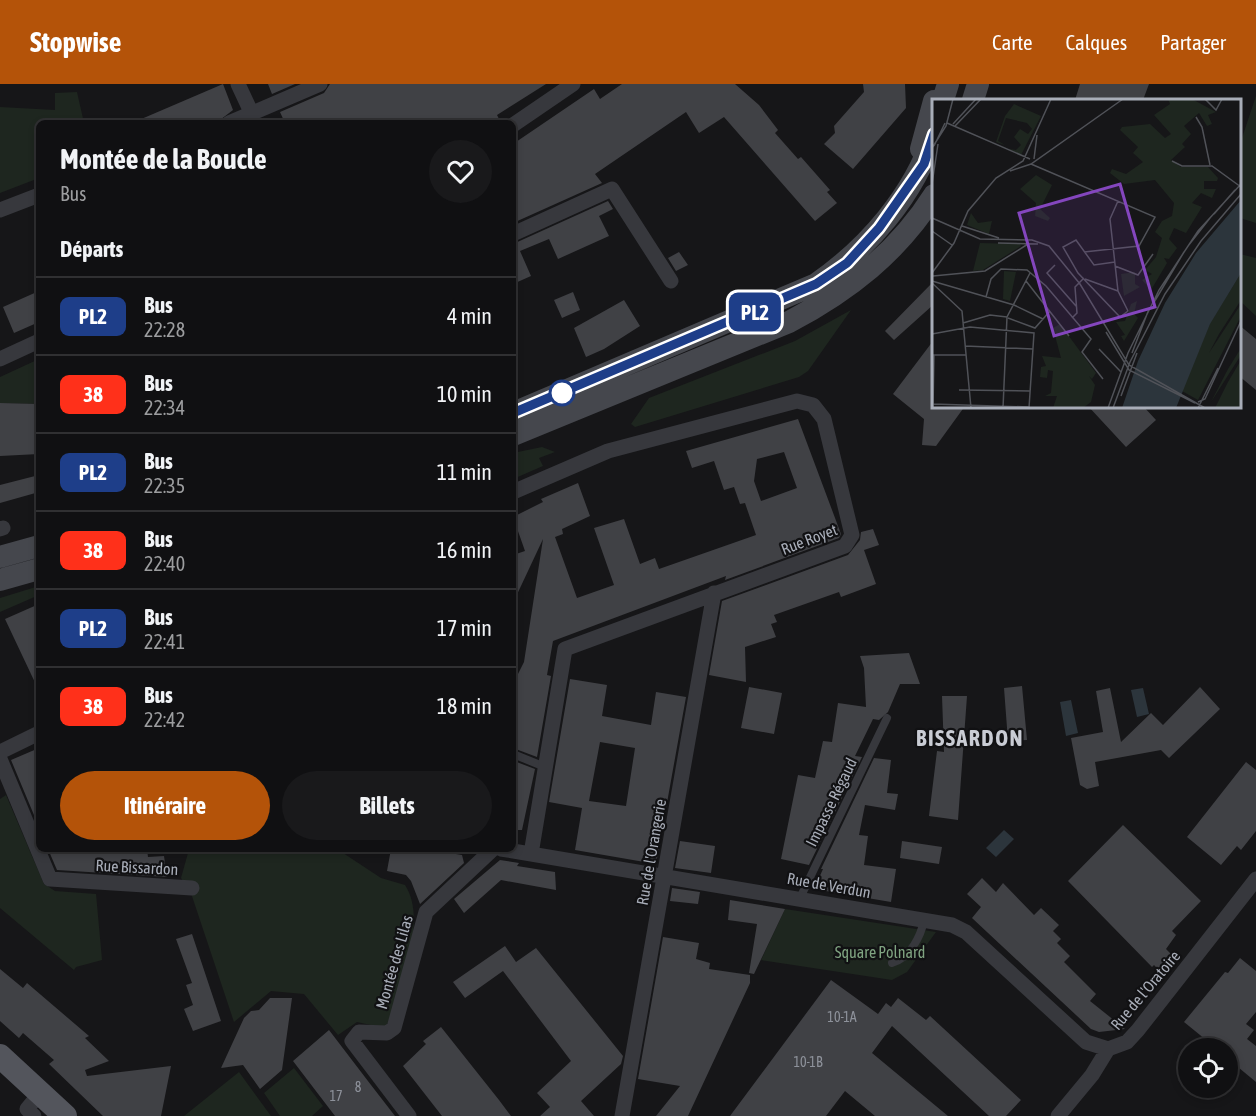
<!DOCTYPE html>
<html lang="fr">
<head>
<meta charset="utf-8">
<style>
  body { margin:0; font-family:"Asap Condensed",sans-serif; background:#19191b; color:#f1f3f6; height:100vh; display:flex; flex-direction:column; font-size:22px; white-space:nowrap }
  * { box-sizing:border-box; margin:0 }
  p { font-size:20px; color:#9c9d9f }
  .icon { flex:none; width:33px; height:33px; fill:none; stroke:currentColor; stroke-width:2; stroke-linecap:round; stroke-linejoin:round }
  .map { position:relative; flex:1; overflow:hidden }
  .panel { position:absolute; left:36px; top:36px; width:480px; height:732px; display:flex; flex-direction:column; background:#101012; border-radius:9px; box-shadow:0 3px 9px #0003,0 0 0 2px #303032 }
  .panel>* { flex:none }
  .badge { padding:0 12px; border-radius:9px; font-size:21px; line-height:39px }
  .fabs { position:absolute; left:1178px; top:954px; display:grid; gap:12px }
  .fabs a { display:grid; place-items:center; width:60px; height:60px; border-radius:50%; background:#101012; box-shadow:0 3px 9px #0003,0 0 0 2px #303032; font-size:30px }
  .map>.badge { position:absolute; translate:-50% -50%; box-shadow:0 0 0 3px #fff }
  h2 { padding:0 24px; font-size:22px; line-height:54px }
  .round { display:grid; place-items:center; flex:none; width:63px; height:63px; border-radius:32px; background:#19191b }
  .headline { display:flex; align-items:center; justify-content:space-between; height:102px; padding:0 24px }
  h1 { font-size:28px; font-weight:700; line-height:45px }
  .action { display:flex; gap:12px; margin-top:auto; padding:12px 24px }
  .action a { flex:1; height:69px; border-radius:36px; background:#b45309; color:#fff; font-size:24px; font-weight:700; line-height:69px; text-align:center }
  .action a+a { background:#19191b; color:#f1f3f6 }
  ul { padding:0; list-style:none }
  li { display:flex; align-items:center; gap:18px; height:78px; padding:0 24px; border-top:2px solid #303032 }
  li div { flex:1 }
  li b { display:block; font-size:22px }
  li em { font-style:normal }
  li .badge { min-width:66px; font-weight:700; text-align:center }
  header { display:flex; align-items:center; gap:36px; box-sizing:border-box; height:84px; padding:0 30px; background:#b45309; color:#fff }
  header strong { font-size:28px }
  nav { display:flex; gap:33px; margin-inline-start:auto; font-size:21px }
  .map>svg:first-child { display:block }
</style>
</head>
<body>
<header>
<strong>Stopwise</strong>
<nav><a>Carte</a><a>Calques</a><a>Partager</a></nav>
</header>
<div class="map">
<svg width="1256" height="1032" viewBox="0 0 1256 1032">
  <rect width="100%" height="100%" fill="#161618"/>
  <!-- green -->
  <path fill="#1e261f" d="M77,8L84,39H39V94L0,109V23L55,26V9Z
    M1256,12V139L1240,134V60Z
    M1240,170L1256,174V232L1240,217Z
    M851,226L808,287L799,293L635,343L631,340L649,314L795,257Z
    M39,275V320L0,319V293Z
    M542,363L555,368L539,374L543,382L513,395V369Z
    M39,502V511L0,528V514Z
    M6,711L44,800L55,807L96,810L102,876L76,883L74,886L0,824V715Z
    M200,765L340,767L381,794L405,801C428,836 400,898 390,936L384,944L357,938L338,951L304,910L271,907L234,938L190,806L181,794L188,769Z
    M785,825L936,848L907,888L892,896L761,876Z
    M294,984L323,1022L312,1032H280L264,1009Z
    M239,988L271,1032H184Z"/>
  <!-- water -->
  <path fill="#2c353c" d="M1143,604L1149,630L1137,633L1131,606Z
    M1071,616L1078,649L1066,652L1060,618Z
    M1004,746L1014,755L996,773L986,764Z"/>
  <!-- building -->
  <path fill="#404145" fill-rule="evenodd" d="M223,0L233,26L220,36L212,39H132Z
    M268,0H295L272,10Z
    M330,0H546L497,31L501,39H285L280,28L324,9Z
    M622,0H735L759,21L778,46L775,49L798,75L801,73L830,106L827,108L837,119L815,137L724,33L699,49L686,28L595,90L602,99L513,139V60L594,5L600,15Z
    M863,0H905L906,24L853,85L824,60L835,49L834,42L864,8Z
    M1080,0H1149L1143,16H1075Z
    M608,117L613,125L599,132L609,152L558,175L549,155L520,167L531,192L513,200V160Z
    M679,168L688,181L676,187L668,174Z
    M933,198V221L894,256L885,247Z
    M39,207V238L14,249L3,223Z
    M573,208L580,226L562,234L554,216Z
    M624,216L640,242L604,265L586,273L574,244Z
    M1239,241L1256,255V306L1239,292Z
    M933,257V322H965L936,362L922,361L924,335L893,310Z
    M0,319L39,320V370L0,372Z
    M1088,322H1143L1156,336L1126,363Z
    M798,335L841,450L839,454L725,496L726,492L553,557L547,591L551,592L537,673L513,664V600L524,578L543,455L513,519V471L525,467L513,433L543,418L541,415L578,399L590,432L562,445L563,450L555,453L577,514L614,501L594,444L624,435L640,480L655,474L659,485L756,451L745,419L740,420L734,403L724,406L714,377L692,384L686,367ZM784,368L797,404L761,417L754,397L757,375Z
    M39,391V408L0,419V401Z
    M873,445L879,461L864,466L876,500L841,513L839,508L774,531L777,538L771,540L776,553L745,563L746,598L709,591L722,517L848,471L860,456L861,448Z
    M39,520V607L5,535Z
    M909,569L920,600H900L888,628L879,636L873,635L855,672L862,673L809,781L781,775L798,691L815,694L823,657L832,658L838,619L866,623L864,584L860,572Z
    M570,595L607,601L602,632L651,641L656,608L686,613L656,780L575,766L582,724L549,718ZM600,658L635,664L626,722L589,717Z
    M1022,602L1027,656L1008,657L1004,604Z
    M749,603L782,609L774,650L741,644Z
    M1200,603L1220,625L1169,674L1161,666L1095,678L1099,702L1087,705L1080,701L1071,654L1103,648L1096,607L1110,604L1121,658L1151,629L1163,641Z
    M942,612H967L958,736L929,732L937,667L944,668Z
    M39,664V743L11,676Z
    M874,674L891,676L887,709L898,710L895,726L865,721L859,751L868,752L864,781L896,785L891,818L814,805L823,785H821Z
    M514,677L535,685L522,746H513Z
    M1246,678L1256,686V747L1241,766L1237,762L1221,781L1187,753Z
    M1123,741L1201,817L1172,847L1176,851L1166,865L1176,875L1163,890L1154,881L1152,883L1068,797Z
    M680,757L715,762L711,789L675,784Z
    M902,757L942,763L939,780L900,774Z
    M48,765H147L148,773L164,772L167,793L57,786Z
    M391,765H425L462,771L464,779L420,820L411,797L406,791L387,787Z
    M500,776L519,779L517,782L555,788L556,806L501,796L464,829L454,815Z
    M982,794L996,808L1003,799L1034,831L1041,824L1059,841L1053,847L1061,855L1057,859L1070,872L1064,878L1096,910L1090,917L1125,945L1099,948L1091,945L972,834L981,823L967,810Z
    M672,804L700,808L698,820L670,817Z
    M730,816L785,825L754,890L749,889L757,840L728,836Z
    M192,850L221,937L193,947L184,925L193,921L186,901L192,899L176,855Z
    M663,853L699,859L696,875L710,879L709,885L750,891V899L688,1032H656L680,1002L638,995Z
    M505,862L516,878L536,864L623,972L621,980L581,1017L594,1032H540L550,1023L537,1009L571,977L503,887L465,914L453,898Z
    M1240,874L1256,887V928L1246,940L1254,946L1247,955L1256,962V998L1227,974V964H1216L1184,938L1225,888L1228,889Z
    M0,885L23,904L27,899L89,952L85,954L109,977L85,986L87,992L171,982L161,1032H103L49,980L54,976L23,949L19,954L0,937Z
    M831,896L878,930L886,919L891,923L898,914L926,936L930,932L1021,1016L1006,1032H989L892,942L872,969L948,1032H875L845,1007L826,1032H730Z
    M270,914H292L282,986L260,1005L243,981L221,984L244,934L251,927L259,926Z
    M441,943L499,1016L511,1032H442L403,982L426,960L423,957Z
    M329,946L371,1001L395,1032H335L293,977Z"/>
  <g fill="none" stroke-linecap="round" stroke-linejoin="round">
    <!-- lane -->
    <path stroke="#37383d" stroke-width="8" d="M513,670L545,683
      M800,814L887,634
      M892,879C910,874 921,852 924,836"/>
    <!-- street -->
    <path stroke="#37383d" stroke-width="15" d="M238,0L252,30
      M229,39L320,0
      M513,41L573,0
      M0,126L39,111
      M513,150L612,105L671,197
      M0,275L39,257
      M513,408L608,367L797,317L813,321L824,335L852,451L845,462L565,565L531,770
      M0,445L3,444
      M0,668L39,649
      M0,675L50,795L192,804
      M501,765L952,841L966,848L1086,958L1108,965
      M34,1032L27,1025L41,1008
      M409,1032L352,957L359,948L387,949L394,944L426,828L493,765
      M622,1032L714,509
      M1058,1032L1092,991L1108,965L1127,958L1138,946L1256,795"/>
    <!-- secondary -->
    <path stroke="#45474d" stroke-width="22" d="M943,16L948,0
      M973,16L978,0
      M921,65L934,17
      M513,329L816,200C868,164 914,111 934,50
      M513,351L789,238C848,207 898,168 934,111
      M0,473L39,462
      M0,496L39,485"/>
    <!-- primary -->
    <path stroke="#53555c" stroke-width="24" d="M0,972L65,1032"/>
  </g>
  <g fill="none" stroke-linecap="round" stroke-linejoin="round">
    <!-- line casing -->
    <g stroke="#fff" stroke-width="14">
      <path id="line" d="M513,329L816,200L847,179L879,144L924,80L934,50"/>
    </g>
    <!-- line -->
    <use href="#line" stroke="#1e3e89" stroke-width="9"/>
  </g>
  <!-- markers -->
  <circle fill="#fff" stroke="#1e3e89" stroke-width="3" cx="562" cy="309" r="12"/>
  <g text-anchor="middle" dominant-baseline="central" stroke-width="4.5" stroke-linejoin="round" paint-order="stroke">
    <!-- number labels -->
    <g font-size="14" fill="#8e929b">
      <text x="842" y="933">10-1A</text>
      <text x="808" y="978">10-1B</text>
      <text x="358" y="1003">8</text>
      <text x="336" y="1012">17</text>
    </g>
    <!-- street labels -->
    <g font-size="16" fill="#a8adb8" stroke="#111113">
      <text transform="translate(809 455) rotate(-21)">Rue Royet</text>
      <text transform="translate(831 718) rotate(-64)">Impasse Régaud</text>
      <text transform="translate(651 768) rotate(-80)">Rue de l'Orangerie</text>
      <text transform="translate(137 783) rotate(3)">Rue Bissardon</text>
      <text transform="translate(829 801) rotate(10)">Rue de Verdun</text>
      <text transform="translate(394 878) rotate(-74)">Montée des Lilas</text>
      <text transform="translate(1145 906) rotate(-50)">Rue de l'Oratoire</text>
    </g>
    <!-- park labels -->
    <g font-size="16" fill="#7fa381" stroke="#111113">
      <text x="880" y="868">Square Polnard</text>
    </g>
    <!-- district labels -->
    <g font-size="22" font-weight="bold" letter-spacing="1.5" fill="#c9ccd4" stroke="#111113">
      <text x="970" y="654">BISSARDON</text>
    </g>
  </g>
  <!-- overview -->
  <g transform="translate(932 15)">
    <rect width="309" height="309" fill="#161618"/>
    <path d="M236,0H260L284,13L276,16L280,25L275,27L267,14L252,27L259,35L250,45L253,48L239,61L249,68H276L286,79L285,82H272V90H284L280,99L269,94L260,104L270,108L254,134L242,129L237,140L245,149L237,160L232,159L235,164L219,191L210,181L220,175L213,171L224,158L230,139L223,133L230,122L240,117L242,104L223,81L192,85L178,74L180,70L194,75L211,63L201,54L206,48L188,31L190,28L218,25L233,39L239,35L222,16L238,5ZM82,5L109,17L89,56L77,50L84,51L89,46L82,38L88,30L96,35L100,30L95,24L74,19L66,42L73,46L64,43L73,17ZM104,76L120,86L108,110L118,119L116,122L103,117L104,104L88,90ZM39,114L46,124L60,122L57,135L35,126ZM48,144L88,145L89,147L51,171L41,172ZM72,172L84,173L78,202L71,200ZM203,173V185L208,188L192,197L189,175ZM309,174V201L287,235L277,254L309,205V217L266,301L250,292L278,224ZM205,202L202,215L206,219L192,242L189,237L193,236L184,223L193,222L199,205ZM128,225L164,274L160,280L157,277L163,286L159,303L151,309H121L125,297H113L119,294L121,272L116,271L115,279L108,278L109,268L114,267L110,257L129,259L121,229ZM309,249V256L279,303L296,270ZM309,261V309H283L296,283Z" fill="#1e261f"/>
    <path d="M309,101V174L278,225L244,309H190L206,262L233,204L264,154Z" fill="#2c353c"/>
    <path fill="none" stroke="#505258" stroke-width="1.5" d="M273,0L284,11L290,0M264,18L270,28L278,66M15,24L98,60M21,25L44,0M23,27L49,0M2,47L13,24M0,49L14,27L21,0M102,60L105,36M240,62L250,67H280L309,88M99,65L223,118L207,147L152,153M78,72L99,65L191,0M0,85L6,45M186,102L178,120L186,192L196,212M282,115L303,91M0,119L48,140L100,141L117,147L148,185L197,266L273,309M30,127L67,139M0,132L20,146M66,144L106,145M256,147L278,119M183,163L162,166L144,141L131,148L146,174L188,218L196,212M123,166L115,174L144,207M183,167L206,176L221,155M0,174L22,144L36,112L64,79L91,62L119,0M1,177L53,172L96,145M153,180L186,192M0,182L82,206L111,220M94,182L137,237M0,184L30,212L39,309M54,198L59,180L69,170L95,171L114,187L159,240L150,253L171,280M221,205L252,153M76,219L103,229L118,212M140,219L145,214L143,188L152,179M31,224L58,216L75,218M174,233L197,271L263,304M0,235L38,228L102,234L97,309M33,247L101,250M167,250L189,273M200,254L217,210M0,256H34M27,291L98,292M189,297L205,254M266,303L273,300L309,222M1,305L97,308M1,309L2,256M71,309L75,218L98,174M176,309L196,254L227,191L266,132L309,85M181,309L198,263L233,195L269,142L309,95M266,309L286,269"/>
    <path fill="#8446be" fill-opacity="0.15" stroke="#8446be" stroke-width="3" d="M188,85L223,208L122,237L87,114Z"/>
    <rect width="309" height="309" fill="none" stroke="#a8adb8" stroke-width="3"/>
  </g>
</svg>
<div class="fabs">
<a><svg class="icon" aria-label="locate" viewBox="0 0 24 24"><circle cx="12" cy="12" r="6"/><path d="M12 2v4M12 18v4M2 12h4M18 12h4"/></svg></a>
</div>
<b class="badge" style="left:755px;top:228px;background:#1e3e89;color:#fff">PL2</b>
<section class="panel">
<div class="headline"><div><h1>Montée de la Boucle</h1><p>Bus</p></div><a class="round"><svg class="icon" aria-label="heart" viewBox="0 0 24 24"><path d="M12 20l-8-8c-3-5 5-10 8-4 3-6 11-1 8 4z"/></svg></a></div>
<h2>Départs</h2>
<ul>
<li><span class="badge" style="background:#1e3e89;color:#fff">PL2</span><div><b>Bus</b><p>22:28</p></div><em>4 min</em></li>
<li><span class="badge" style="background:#ff301a;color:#fff">38</span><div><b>Bus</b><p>22:34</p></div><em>10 min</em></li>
<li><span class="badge" style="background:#1e3e89;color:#fff">PL2</span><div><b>Bus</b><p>22:35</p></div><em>11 min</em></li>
<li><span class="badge" style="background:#ff301a;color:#fff">38</span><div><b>Bus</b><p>22:40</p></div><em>16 min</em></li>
<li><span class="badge" style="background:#1e3e89;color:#fff">PL2</span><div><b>Bus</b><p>22:41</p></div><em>17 min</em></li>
<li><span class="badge" style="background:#ff301a;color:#fff">38</span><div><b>Bus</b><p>22:42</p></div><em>18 min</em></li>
</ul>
<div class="action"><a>Itinéraire</a><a>Billets</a></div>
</section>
</div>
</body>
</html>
